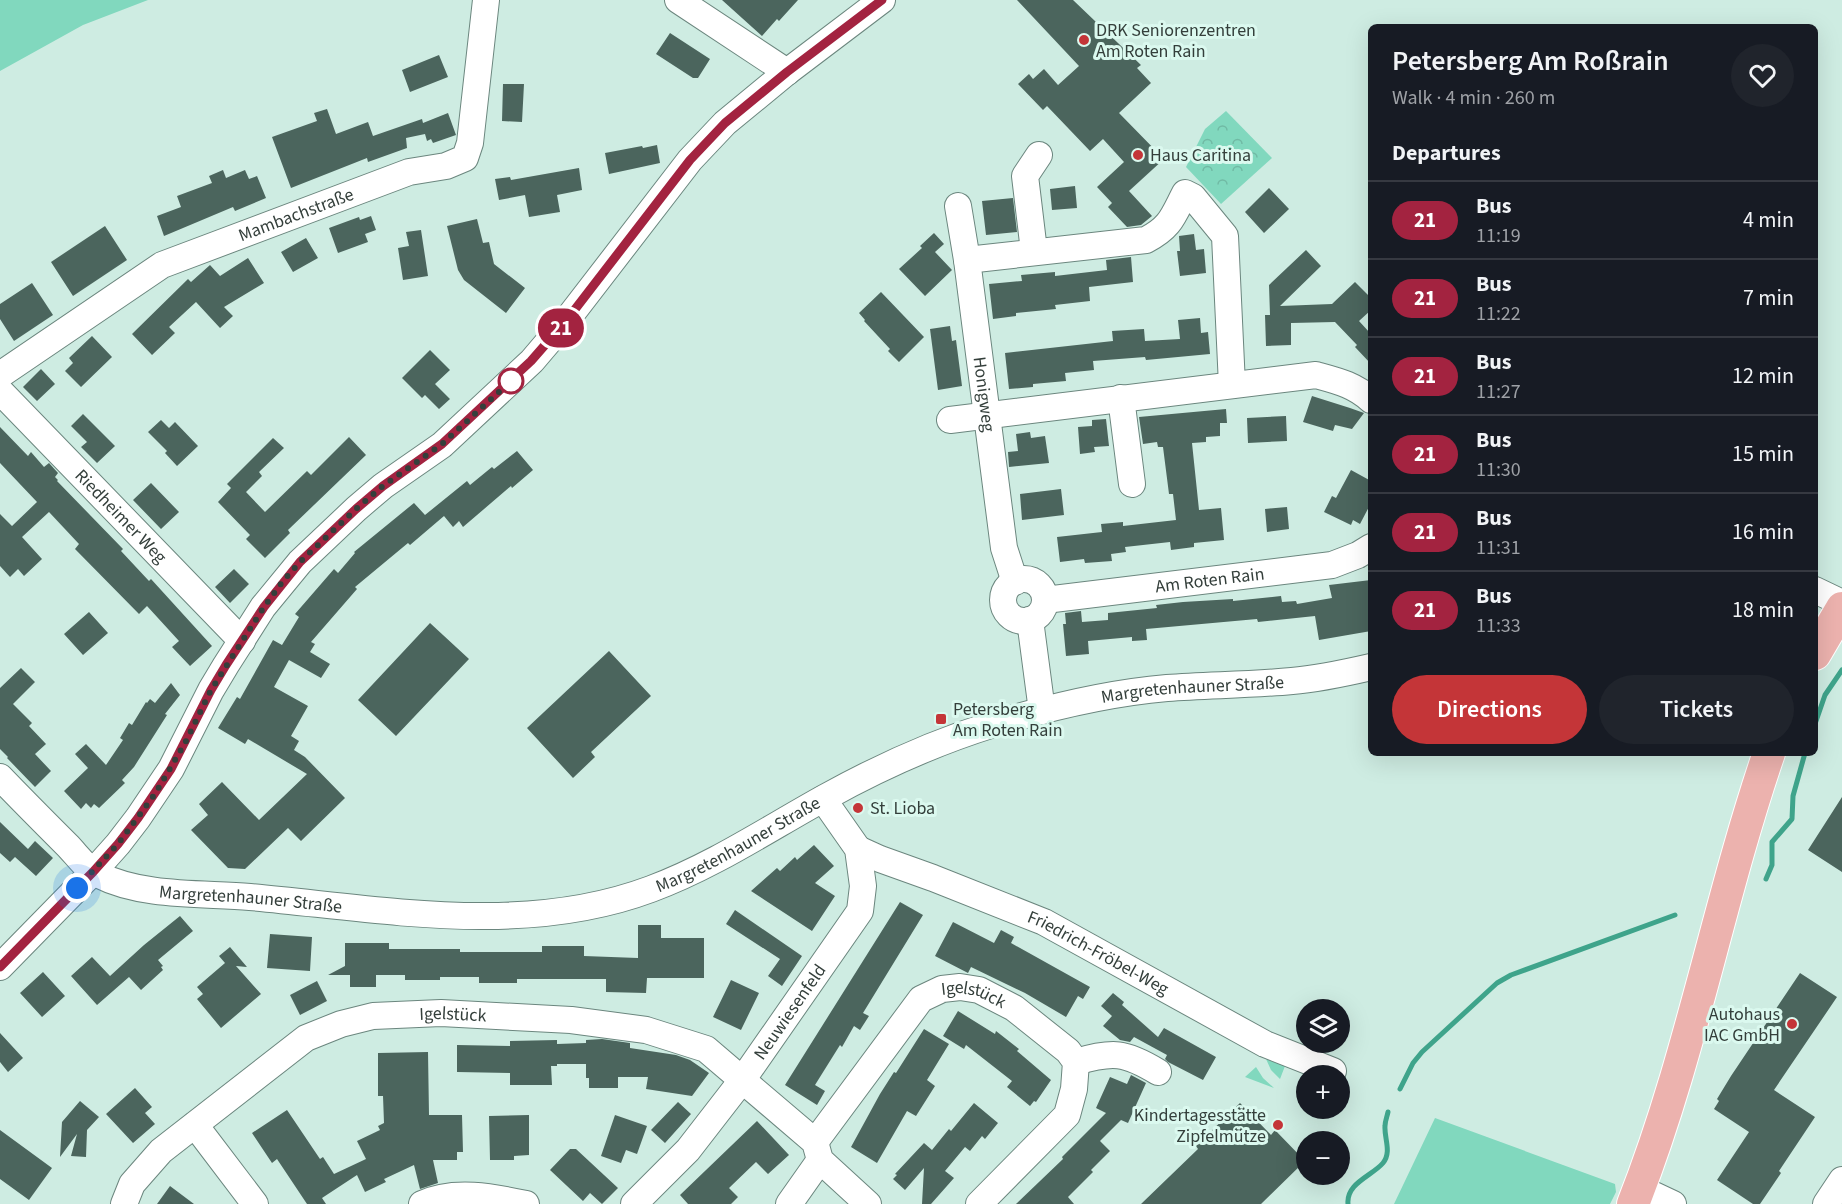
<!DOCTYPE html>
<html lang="en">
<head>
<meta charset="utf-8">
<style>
  body { margin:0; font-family:"Source Sans 3",sans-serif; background:#20242c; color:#f1f3f6; height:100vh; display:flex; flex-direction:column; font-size:22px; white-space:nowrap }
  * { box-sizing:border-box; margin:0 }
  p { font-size:20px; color:#9ea1a6 }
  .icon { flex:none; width:33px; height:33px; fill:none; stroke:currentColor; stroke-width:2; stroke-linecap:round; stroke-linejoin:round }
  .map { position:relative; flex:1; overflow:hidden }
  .details { position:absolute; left:1368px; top:24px; width:450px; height:732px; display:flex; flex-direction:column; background:#171b24; border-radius:9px; box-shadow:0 6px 24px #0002 }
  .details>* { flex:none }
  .badge { padding:0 12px; border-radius:20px; font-size:21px; line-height:39px }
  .buttons { position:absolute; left:1296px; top:999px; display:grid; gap:12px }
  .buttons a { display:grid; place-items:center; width:54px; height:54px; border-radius:50%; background:#171b24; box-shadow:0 6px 24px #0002; font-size:30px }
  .you { position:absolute; width:30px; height:30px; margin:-15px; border:4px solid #fff; border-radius:50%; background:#1a73e8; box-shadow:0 0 0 9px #1a73e833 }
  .map>.badge { position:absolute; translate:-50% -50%; box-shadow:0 0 0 3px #fff }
  h2 { padding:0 24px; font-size:22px; line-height:54px }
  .round { display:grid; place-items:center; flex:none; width:63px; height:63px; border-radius:32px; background:#20242c }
  .headline { display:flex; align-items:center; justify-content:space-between; height:102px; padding:0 24px }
  h1 { font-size:28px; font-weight:600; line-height:45px }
  .button { display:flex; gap:12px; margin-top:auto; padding:12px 24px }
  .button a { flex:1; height:69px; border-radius:36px; background:#c43538; color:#fff; font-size:24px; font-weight:600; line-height:69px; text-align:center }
  .button a+a { background:#20242c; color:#f1f3f6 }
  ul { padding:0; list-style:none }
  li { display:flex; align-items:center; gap:18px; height:78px; padding:0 24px; border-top:2px solid #363941 }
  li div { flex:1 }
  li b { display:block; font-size:22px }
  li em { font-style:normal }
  li .badge { min-width:66px; font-weight:700; text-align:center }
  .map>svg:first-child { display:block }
</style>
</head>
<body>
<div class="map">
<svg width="1842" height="1204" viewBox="0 0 1842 1204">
  <defs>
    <pattern id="forest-crowns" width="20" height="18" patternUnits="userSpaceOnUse" patternTransform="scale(1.5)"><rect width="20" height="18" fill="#81d8be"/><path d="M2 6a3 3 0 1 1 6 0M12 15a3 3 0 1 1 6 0" fill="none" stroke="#70baa4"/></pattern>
  </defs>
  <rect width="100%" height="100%" fill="#ceece2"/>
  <!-- grass -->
  <path fill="#81d8be" d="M0,0H148L83,25L0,71Z
    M1266,1059L1285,1066L1280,1079L1271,1070Z
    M1256,1067L1263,1078L1274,1088L1245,1077Z
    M1435,1118L1615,1184L1616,1192L1610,1204H1394Z"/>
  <!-- forest -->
  <path fill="url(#forest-crowns)" d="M1226,111L1272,158L1221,204L1186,167L1205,129Z"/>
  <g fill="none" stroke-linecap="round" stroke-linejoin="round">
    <!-- stream -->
    <path stroke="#3fa48b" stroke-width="5" d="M1815,724L1825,695L1842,670
      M1766,879L1772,865V842L1792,819L1793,796L1805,753
      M1400,1089L1413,1063L1422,1052L1497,983L1511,975L1675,915
      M1348,1204C1346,1183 1372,1176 1383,1163C1392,1152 1384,1138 1385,1126C1385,1121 1387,1117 1388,1112"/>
  </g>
  <!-- building -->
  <path fill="#4b655d" d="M722,0H798L779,21L777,19L762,36Z
    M1017,0H1073L1141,65L1137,68L1151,83L1119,113L1164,159L1129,191L1152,216L1141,225L1127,227L1108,207L1112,203L1097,187L1124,162L1103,139L1090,151L1047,106L1043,110L1018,84L1029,74L1033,79L1044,69L1058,85L1079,66Z
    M670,33L710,59L698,78H693L656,54Z
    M439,55L448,77L410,92L402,70Z
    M503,84H524L522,122L502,121Z
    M327,109L336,134L368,122L373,136L422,119L423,123L448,113L456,135L433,143L431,139L427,141L425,134L406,138L407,148L368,162L367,158L291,188L272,137L317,121L314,113Z
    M657,145L660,163L609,174L605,153L642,146L643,148Z
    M579,168L582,190L557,195L560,212L529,217L525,195L499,200L495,179L510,177L511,180Z
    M223,170L226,178L245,170L249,179L257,176L266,198L235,211L233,207L164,236L157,216L181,207L177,196L212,183L209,176Z
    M1075,186L1077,208L1052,210L1050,189Z
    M1269,188L1289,209L1264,233L1245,212Z
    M1013,198L1017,232L986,235L982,201Z
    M371,216L376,230L365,234L368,242L338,253L329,228L359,217L360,220Z
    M477,219L483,243L489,242L494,264L525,288L506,313L464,280L458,270L447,226Z
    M105,226L127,260L73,296L51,262Z
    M421,230L428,276L403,280L398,248L409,246L406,232Z
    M934,233L944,244L935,252L952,270L925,296L899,269L922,248L920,246Z
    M1194,234L1196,250L1204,249L1206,273L1180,276L1177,251H1180L1179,236Z
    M306,238L318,258L293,272L281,252Z
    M1306,250L1321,266L1280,306L1332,304L1355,282L1371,298V310L1359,321L1370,333L1371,331V364L1355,347L1357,345L1335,322L1291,323V345L1266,346L1265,315H1270L1269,285Z
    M1131,257L1133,282L1089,287L1090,301L1055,305L1056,309L1016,313V316L993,319L989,284L1022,281L1021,275L1055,272V276L1107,270L1106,260Z
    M248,258L264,283L224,307L233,316L220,328L196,302L169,327L175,333L152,355L132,334L188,279L191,282L210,265L220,276Z
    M32,283L53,315L14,341L0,319V304Z
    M881,292L924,337L899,362L888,351L890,349L864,321L865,320L859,313Z
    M1200,318L1201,333L1208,332L1210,354L1146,360L1145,357L1093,361L1094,370L1065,373L1066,381L1033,384V387L1009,389L1005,353L1113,341L1112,331L1144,329L1145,341L1180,339L1178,320Z
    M950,326L952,341L956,340L962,386L938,390L930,329Z
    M92,336L112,357L81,387L65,371L73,363L69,358Z
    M430,350L450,370L435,384L450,399L439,409L425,395L422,398L402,378Z
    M41,369L55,384L37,401L23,387Z
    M1312,396L1350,408L1364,413L1352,429L1335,425L1333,431L1303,422Z
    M1226,409L1227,423H1220V436L1206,437V442L1192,443L1199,510L1221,508L1224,540L1194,543V547L1171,550L1170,542L1125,547L1126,552L1111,554L1112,561L1085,563L1084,559L1060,562L1057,537L1102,532L1101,524L1123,522V526L1176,520L1173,494H1169L1163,447H1158L1157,442L1143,444L1139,417Z
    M83,414L115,446L97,463L81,447L87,442L71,426Z
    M1286,416L1287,441L1248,443L1247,418Z
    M1106,419L1109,446L1094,447L1095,452L1080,454L1078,427L1092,426V420Z
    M161,420L169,428L175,422L198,446L177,466L165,453L167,451L148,432Z
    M0,427L28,456L31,452L44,467L49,463L58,473L55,477L58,480L57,481L123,549L121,551L149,581L151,579L212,646L190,666L172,647L179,641L147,606L139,614L75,549L79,544L49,512L22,537L42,559L24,576L18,569L10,577L0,566V514L12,526L37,502L0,463Z
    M1030,432L1031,438L1045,436L1049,463L1009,467L1008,452L1018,451L1016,434Z
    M349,437L366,455L288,530L290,533L265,558L246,539L250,535L218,502L231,488L227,484L273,438L284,448L259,472L262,476L246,492L265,512L307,471L311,475Z
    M517,451L533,470L512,488L511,486L463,527L459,521L453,527L444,516L410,545L408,543L355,587L357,589L311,642L315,644L310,652L330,664L321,678L289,660L274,687L308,706L291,736L299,741L294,750L305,757L345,798L301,841L288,828L245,869L228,868L191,830L208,815L199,804L222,782L259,820L307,774L248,739L245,744L218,728L237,697L240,699L273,640L282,645L299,617L295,614L334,569L338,573L355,553L354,552L414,503L425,515L467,481L470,485L492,467L494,469Z
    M1351,470L1371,481V503L1360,524L1353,520L1351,525L1324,512L1332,496L1336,498Z
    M151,483L179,512L161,529L133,500Z
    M1061,489L1064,515L1022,520L1020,494Z
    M1287,507L1289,529L1267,532L1265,509Z
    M234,569L249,584L230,603L215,587Z
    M1371,580V631L1319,640L1315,616L1258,622L1257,619L1146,629L1147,640L1132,641V637L1088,641L1089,654L1066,656L1063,624H1066L1065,613L1081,611L1082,622L1108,620V613L1157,608L1156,605L1183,602L1233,599V601L1281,596L1282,602L1296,601L1297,604L1332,598L1329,585Z
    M89,612L108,633L83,655L64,634Z
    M430,623L469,659L396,736L358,700Z
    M609,651L651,696L591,752L595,757L573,778L527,728Z
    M21,668L35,682L13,704L32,723L29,726L46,744L35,754L51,771L35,787L7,758L8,757L0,749V688Z
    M171,683L180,695L165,714L167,715L134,767L122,780L125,783L99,808L94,804L91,808L86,803L81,809L64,791L88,768L75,754L86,744L106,765L123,740L120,738L129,723L132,725L146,702L147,703L150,699L155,703Z
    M1842,797V872L1808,850Z
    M0,822L28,849L35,841L53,858L36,876L15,857L10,862L0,853Z
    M814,845L834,866L815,883L835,896L812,931L751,891L777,868L780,871L795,857L797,860Z
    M900,902L923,915L863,1013L869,1016L860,1030L854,1026L842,1047L840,1045L815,1085L825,1091L817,1105L785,1085Z
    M735,910L802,956L782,986L768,976L780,959L726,924Z
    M180,916L193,931L158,960L163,966L161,967L163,970L141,990L129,977L97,1005L71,976L92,957L110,976L144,945Z
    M953,922L994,943L1001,930L1014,937L1011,943L1090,987L1083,999L1078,996L1066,1017L1025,993L971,967L968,973L935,956Z
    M638,925H661V938H704V978H647L646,993L606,992V979H517V983H479V977H440V980H405V975H376V987H350V975H328L345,966V943H389V949H460V952H542V946H584V956L638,958Z
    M270,934L312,937L310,971L267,968Z
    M230,947L247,967L236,966L261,994L221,1028L197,999L203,994L197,987L225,963L219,956Z
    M43,972L65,996L42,1017L20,993Z
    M1800,973L1837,997L1774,1090L1815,1117L1779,1171L1781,1173L1760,1204H1753L1717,1180L1749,1132L1714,1109L1719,1101L1717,1099L1731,1076Z
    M731,980L759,993L741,1030L713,1017Z
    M317,981L327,1001L300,1015L290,995Z
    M1113,993L1124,1002L1122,1005L1158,1037L1164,1028L1216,1057L1203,1080L1168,1062L1165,1059L1167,1055L1134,1037L1130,1042L1120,1040L1103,1026L1112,1016L1101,1006Z
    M958,1011L995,1034L996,1031L1019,1049L1017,1051L1051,1080L1036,1102L1034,1101L1030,1106L1007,1087L1012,1081L966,1045L964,1049L943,1036Z
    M924,1029L949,1044L927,1080L935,1086L916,1116L907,1111L877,1163L851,1147L880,1094L894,1072L896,1073Z
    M0,1033L23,1058L8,1072L0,1062Z
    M602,1039L630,1043V1048L676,1055L690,1060L709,1073L692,1096L646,1089L648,1077H618V1088H589V1078H586V1064H557V1066H551L552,1085H510V1073L457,1072V1045L510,1046V1041L557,1040V1044L586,1043V1040Z
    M428,1052L429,1115H462L463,1152H457V1160H433L438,1183L420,1189L414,1165L384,1179L386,1182L365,1192L357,1175L322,1198L326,1204H307L277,1159L272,1163L252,1133L287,1110L320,1159L323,1157L334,1174L366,1159L357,1141L380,1130L378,1126L384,1123L383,1096H378V1053Z
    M1131,1075L1146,1083L1128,1123L1121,1120L1100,1141L1110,1151L1091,1170L1093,1172L1068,1197L1074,1204H1016L1063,1159L1062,1157L1106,1113L1096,1108L1110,1077L1127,1084Z
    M135,1088L152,1107L145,1113L155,1124L133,1143L106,1114Z
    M80,1101L99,1117L87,1130L86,1157L71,1156L77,1134L60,1157L62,1122Z
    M678,1102L691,1114L665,1143L651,1130Z
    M974,1103L998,1123L985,1139L982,1136L970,1151L965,1147L945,1171L954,1178L931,1204H922L924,1168L905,1190L893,1179L897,1175L895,1174L924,1143L932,1150L949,1129L951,1131Z
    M1240,1103L1271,1135L1275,1130L1305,1161L1261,1204H1141L1198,1149L1196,1146Z
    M529,1115V1155L514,1156V1160H490L489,1116Z
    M615,1115L647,1126L637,1154L626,1150L621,1163L601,1156Z
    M757,1121L789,1155L768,1174L756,1162L729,1188L738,1197L731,1204H688L680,1195Z
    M0,1130L52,1168L29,1200L0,1179Z
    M570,1149H576L618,1188L602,1204L590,1193L583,1201L550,1170Z
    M170,1186L194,1204H157Z"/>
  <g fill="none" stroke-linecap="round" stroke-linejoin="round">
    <!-- minor casing -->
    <g stroke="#6b867e" stroke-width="28">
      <g id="minor">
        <path d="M678,0L787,72"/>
        <path id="s1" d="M958,206L967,260L1004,548L1015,582"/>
        <path d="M1034,251L1025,176L1039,155"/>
        <path d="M967,260L1146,240C1171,227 1173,216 1185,193L1193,197L1225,236L1232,385"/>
        <path id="s2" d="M0,375L162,265L409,172L446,166L465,158L470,143L486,0"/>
        <path id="s3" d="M0,391L242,641"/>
        <path d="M1121,398L1132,484"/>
        <path d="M950,420L1316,375C1338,381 1355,385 1371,400"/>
        <circle cx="1024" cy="600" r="21"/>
        <path d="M1815,590L1842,603"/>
        <path id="s4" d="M1045,600L1332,565L1358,555L1371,547"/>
        <path d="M1030,620L1042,711"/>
        <path id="s5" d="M0,777C22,800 45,823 67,845C77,855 86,869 99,875C142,897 203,893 250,897C382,909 523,937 651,889C713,866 768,829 826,797C880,767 936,742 994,724C1050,707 1109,693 1167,688C1208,685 1250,685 1292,681C1318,679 1345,673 1371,667"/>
        <path id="s6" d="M858,849L880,859L933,878L1044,922L1265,1044L1333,1071"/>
        <path d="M0,967L93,872L118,844L138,818L171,769L211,690L226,665L263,607L300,562L356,509L383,486L442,445L532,361L566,321L690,160L725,123L787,72L882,0"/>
        <path d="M1076,1062C1113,1051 1125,1052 1158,1072"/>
        <path d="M195,1125L255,1204"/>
        <path id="s7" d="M815,1142L921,999L942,989L960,987L979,990L1014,1008L1068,1051L1076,1062L1074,1089L1067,1115L979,1204"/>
        <path d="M1639,1188L1673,1204"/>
        <path id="s8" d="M124,1204L132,1184L161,1151L306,1038L341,1024L373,1016L441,1013L571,1020L646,1030L706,1049L815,1142L820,1160L868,1204"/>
        <path d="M422,1204C454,1189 493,1197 526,1204"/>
        <path id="s9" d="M634,1204L688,1150L743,1079L860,911L863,886L858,849L823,799"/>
        <path d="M789,1204L820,1160"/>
        <path d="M1826,1204L1842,1180"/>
      </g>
    </g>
    <!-- major casing -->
    <g stroke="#fff" stroke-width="34">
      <path id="major" d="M1815,654L1842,608
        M1633,1204C1691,1057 1718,902 1769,753"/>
    </g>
    <!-- minor -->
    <use href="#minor" stroke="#fff" stroke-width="26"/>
    <!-- major -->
    <use href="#major" stroke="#ecb2ae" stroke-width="32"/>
  </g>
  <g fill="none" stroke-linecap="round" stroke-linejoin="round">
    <!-- line casing -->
    <g stroke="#fff" stroke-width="14">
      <path id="line" d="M0,967L93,872L118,844L138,818L171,769L211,690L226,665L264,607L300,562L356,509L383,486L442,444L531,361L566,321L690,160L725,123L787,72L882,0"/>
    </g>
    <!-- line -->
    <use href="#line" stroke="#a32340" stroke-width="9"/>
    <!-- walk -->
    <path stroke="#343f3b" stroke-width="6" stroke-dasharray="0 10.8" d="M77,888L118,844L155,794L185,743L211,690L264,607L283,581L300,562L356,509L383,486L442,444L511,381"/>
  </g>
  <!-- markers -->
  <g fill="#c43538" stroke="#dbf9ef" stroke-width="2">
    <circle cx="1084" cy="40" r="6"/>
    <circle cx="1138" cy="155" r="6"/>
    <rect x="935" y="713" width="12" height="12" rx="3"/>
    <circle cx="858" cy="808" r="6"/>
    <circle cx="1792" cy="1024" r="6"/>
    <circle cx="1278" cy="1125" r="6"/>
  </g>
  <circle fill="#fff" stroke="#a32340" stroke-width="3" cx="511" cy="381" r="12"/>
  <g text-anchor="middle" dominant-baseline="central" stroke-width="6" stroke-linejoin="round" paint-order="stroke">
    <!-- poi labels -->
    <g font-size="18" fill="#343f3b" stroke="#dbf9ef" text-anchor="start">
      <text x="1096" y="30">DRK Seniorenzentren<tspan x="1096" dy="21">Am Roten Rain</tspan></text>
      <text x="1150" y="155">Haus Caritina</text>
      <text x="953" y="709">Petersberg<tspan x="953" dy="21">Am Roten Rain</tspan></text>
      <text x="870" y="808">St. Lioba</text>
      <text x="1780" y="1014" text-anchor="end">Autohaus<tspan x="1780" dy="21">IAC GmbH</tspan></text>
      <text x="1266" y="1115" text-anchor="end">Kindertagesstätte<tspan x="1266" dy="21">Zipfelmütze</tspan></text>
    </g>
    <!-- street labels -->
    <g font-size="18" fill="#343f3b" stroke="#dbf9ef">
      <text stroke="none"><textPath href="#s2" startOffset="339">Mambachstraße</textPath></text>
      <text stroke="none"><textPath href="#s1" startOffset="190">Honigweg</textPath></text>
      <text stroke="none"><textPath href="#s3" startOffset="174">Riedheimer Weg</textPath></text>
      <text stroke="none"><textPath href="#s4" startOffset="166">Am Roten Rain</textPath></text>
      <text stroke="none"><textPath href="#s5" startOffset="1282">Margretenhauner Straße</textPath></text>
      <text stroke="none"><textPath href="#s5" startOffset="796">Margretenhauner Straße</textPath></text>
      <text stroke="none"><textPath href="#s5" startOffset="294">Margretenhauner Straße</textPath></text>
      <text stroke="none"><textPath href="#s6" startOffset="262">Friedrich-Fröbel-Weg</textPath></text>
      <text stroke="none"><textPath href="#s7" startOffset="234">Igelstück</textPath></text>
      <text stroke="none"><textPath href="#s9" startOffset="248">Neuwiesenfeld</textPath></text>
      <text stroke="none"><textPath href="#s8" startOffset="400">Igelstück</textPath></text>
    </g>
  </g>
</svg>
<div class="buttons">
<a><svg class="icon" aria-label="layers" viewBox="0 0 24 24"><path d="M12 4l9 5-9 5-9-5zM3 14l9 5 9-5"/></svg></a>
<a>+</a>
<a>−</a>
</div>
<div class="you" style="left:77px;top:888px"></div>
<b class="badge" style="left:561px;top:328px;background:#a32340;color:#fff">21</b>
<section class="details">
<div class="headline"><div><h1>Petersberg Am Roßrain</h1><p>Walk · 4 min · 260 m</p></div><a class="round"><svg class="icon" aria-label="heart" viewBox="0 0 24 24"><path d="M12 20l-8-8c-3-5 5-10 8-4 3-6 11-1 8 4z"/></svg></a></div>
<h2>Departures</h2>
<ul>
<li><span class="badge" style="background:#a32340;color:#fff">21</span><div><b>Bus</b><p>11:19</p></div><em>4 min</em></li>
<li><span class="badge" style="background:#a32340;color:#fff">21</span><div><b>Bus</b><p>11:22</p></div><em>7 min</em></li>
<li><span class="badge" style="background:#a32340;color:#fff">21</span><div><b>Bus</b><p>11:27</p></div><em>12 min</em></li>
<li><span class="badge" style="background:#a32340;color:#fff">21</span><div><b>Bus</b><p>11:30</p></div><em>15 min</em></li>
<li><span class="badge" style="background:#a32340;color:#fff">21</span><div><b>Bus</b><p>11:31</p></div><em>16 min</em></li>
<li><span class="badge" style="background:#a32340;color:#fff">21</span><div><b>Bus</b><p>11:33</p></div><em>18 min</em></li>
</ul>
<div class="button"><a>Directions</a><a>Tickets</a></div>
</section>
</div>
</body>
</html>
